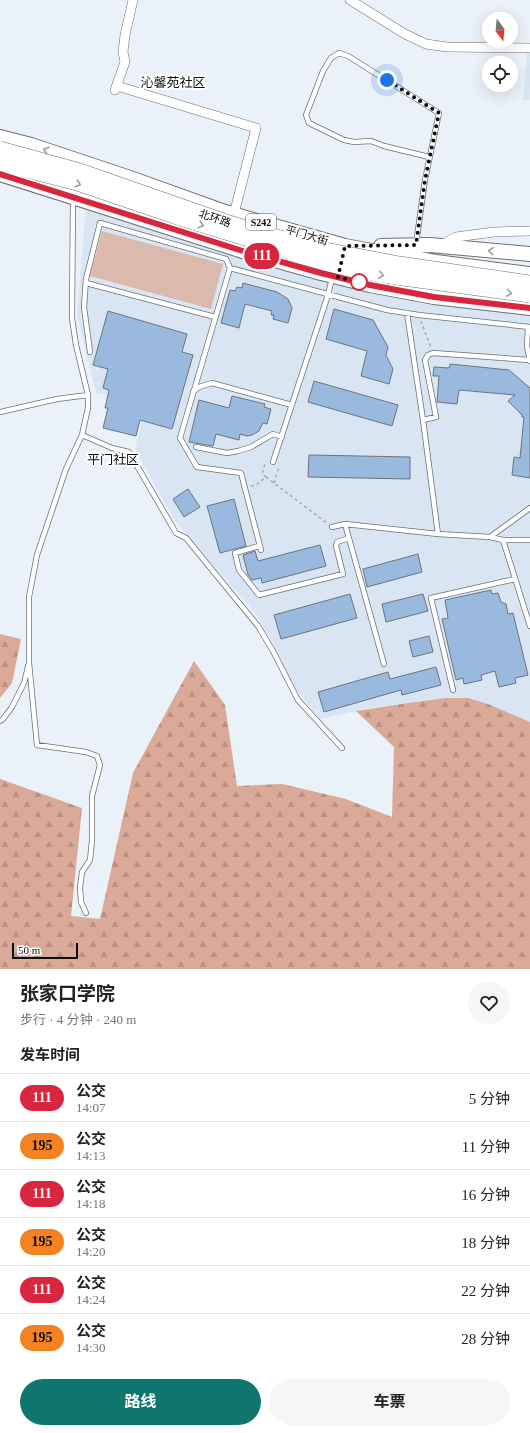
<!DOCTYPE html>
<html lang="zh">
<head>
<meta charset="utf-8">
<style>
  body { margin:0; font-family:"Times New Roman","Noto Sans SC",serif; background:#f6f6f6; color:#222; height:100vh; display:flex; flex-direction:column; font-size:15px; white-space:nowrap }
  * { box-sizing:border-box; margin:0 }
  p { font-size:13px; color:#767676 }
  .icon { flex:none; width:22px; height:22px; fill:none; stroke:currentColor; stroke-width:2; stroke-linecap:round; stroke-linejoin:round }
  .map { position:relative; height:969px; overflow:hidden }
  .sheet { display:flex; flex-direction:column; background:#fff; flex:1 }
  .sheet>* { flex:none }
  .badge { padding:0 8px; border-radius:13px; font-size:14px; line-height:26px }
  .needle { width:26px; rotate:164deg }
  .controls { position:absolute; left:482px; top:12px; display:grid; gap:8px }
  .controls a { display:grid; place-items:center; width:36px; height:36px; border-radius:50%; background:#fff; box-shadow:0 4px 16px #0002; font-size:20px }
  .scale { position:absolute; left:12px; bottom:10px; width:66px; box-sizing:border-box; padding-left:4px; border:2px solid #0b0d10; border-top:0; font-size:11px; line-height:14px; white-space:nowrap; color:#0b0d10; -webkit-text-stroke:3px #fff; paint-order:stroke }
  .you { position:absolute; width:20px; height:20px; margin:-10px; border:3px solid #fff; border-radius:50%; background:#1a73e8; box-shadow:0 0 0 6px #1a73e833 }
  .map>.badge { position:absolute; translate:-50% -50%; box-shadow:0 0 0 2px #fff }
  h2 { padding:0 20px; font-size:15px; line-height:36px }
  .round { display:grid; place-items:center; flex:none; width:42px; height:42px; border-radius:21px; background:#f6f6f6 }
  .overview { display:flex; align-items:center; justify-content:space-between; height:68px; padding:0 20px }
  h1 { font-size:19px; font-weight:700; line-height:30px }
  .primary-button { display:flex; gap:8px; margin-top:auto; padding:8px 20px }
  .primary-button a { flex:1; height:46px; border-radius:24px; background:#0f766e; color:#fff; font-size:16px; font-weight:700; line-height:46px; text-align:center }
  .primary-button a+a { background:#f6f6f6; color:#222 }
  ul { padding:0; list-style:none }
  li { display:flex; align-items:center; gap:12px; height:48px; padding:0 20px; border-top:1px solid #e0e0e0 }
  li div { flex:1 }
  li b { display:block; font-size:15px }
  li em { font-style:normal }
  li .badge { min-width:44px; font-weight:700; text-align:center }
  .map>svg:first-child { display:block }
</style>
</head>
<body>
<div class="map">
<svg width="530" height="969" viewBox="0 0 530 969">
  <defs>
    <pattern id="forest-firs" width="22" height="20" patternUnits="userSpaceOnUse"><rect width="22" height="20" fill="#daa997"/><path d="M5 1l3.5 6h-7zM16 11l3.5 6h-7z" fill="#ba9081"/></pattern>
  </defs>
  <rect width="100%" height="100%" fill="#ebf1f8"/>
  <!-- built -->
  <path fill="#dae5f3" d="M527,51H530V100H523Z
    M86,206L188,238L530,312V722L488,704L468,698H446L376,707L320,719L294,687L273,643L255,613L175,521L144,466L135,449L146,404L96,393L77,315Z"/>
  <!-- forest -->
  <path fill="url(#forest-firs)" d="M0,634L21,639L12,683L0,698Z
    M194,661L225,705L237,786L282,784L346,799L392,817L394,747L356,711L408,703L446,698H468L488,704L530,722V969H0V779L82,808L71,916L100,919L133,773Z"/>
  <!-- garden -->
  <path fill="#dbb9ac" d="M102,231L223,264L211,309L90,276Z"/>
  <!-- building -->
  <path fill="#99bade" stroke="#6e737a" d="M243,283L277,292L288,299L292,308L288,323L273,319L274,315H271L272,311L245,304L239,328L221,323L230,290L235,291L237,287L242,288Z
    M334,309L373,320L388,347L386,355L393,369L389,384L361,376L367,351L326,339Z
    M108,311L187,334L182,352L193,355L172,429L140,420L136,436L103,428L108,408H105L109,390L103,388L108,369L93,365Z
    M450,364L509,370L530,388V478L512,475L514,457L520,458L524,417H522V415L508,401L515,395L459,390L457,404L437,402L439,376H433L434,367L449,368Z
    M314,381L398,405L392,426L308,402Z
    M232,396L265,404L264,407L271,409L267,424L263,423L259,431L252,435L247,436L240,434L239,440L216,434L213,446L189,442L199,400L229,408Z
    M309,455L410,457V479L308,477Z
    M188,489L200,507L184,517L173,499Z
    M234,499L246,546L220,553L207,506Z
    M320,545L326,566L262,583L261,578L252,580L248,575L243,555L255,551L258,561Z
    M418,554L422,572L367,587L363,569Z
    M491,590L492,594L498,593L501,602L506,604L508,614L513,613L528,675L515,678L516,683L499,687L495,671L481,675L482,680L464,684L463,678L456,680L442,619L448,618L445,600Z
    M350,594L357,618L281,639L274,615Z
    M423,594L428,611L386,622L382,604Z
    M429,636L433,652L413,657L409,641Z
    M436,667L441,685L402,695L401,690L324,712L318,692L388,672L390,679Z"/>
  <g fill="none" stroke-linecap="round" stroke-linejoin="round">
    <!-- service casing -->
    <g stroke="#6a7076" stroke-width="6">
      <path id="service" d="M73,200L72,318L76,345L88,395V408L82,435L112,448L129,452L176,533L186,538L258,626L273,651L298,700L342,748
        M416,244L425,180L439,113L348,56L339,53L331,58L323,71L306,115L309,123L344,140L354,142L371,141L384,146L429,157
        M230,268L387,310L419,315L530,327
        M86,283L215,317
        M407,313L423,420L438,534
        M528,327L527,346L530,361
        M90,352L84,307L86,279L100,223L226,259L230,268L180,438L197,467L241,473L261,550
        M193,392L199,387L212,383L292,405
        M0,412L57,399L88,395
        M423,420L436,417L425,360L428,355L433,353L529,360
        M196,447L227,453L238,451L251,447L273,434L282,437
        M273,462L328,295L332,278
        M345,524L384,664
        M332,527L345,524L438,534L490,537L503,540H530
        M490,537L530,508
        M503,540L530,626
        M259,546L235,553L239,570L259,595L343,574L336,546L337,542L349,538
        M29,663L37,745L86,752L97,756L100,765L92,796V841L90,860L82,872L80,887L81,902L86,913
        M453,690L431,598L515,579
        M0,721L3,719L12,707L24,683L29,663V597L37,555L66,469L82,435"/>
    </g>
    <!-- minor casing -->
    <g stroke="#6a7076" stroke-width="10">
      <path id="minor" d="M350,0L405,34L426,44L447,47L530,48
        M117,86L256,128L234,214
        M115,90L125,62L123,52L125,35L133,0
        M440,246L456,237L494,232L530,231"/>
    </g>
    <!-- primary casing -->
    <g stroke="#6a7076" stroke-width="16">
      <path id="primary" d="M0,137L31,145L130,178L225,212L345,246L377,252L436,262L530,274
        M0,174L246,252L321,273L370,285L434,297L530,308
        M381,246L430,245L530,254"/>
    </g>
    <!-- path -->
    <path stroke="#a5aaaf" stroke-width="1.5" stroke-dasharray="3 3" stroke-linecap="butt" d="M421,321L431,348
      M266,477L262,474L266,461
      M274,483L279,466
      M251,486L256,485L266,477L328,524"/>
    <!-- service -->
    <use href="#service" stroke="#fff" stroke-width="4.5"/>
    <!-- minor -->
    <use href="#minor" stroke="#fff" stroke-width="9"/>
    <!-- primary -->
    <use href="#primary" stroke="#fff" stroke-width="14"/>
    <!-- trunk-bridge casing -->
    <g stroke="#6a7076" stroke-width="16" stroke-linecap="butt">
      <path id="trunk-bridge" d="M0,149L80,171L229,223L315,248L399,264L530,283
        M0,163L77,183L177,217L329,264L381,275L530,295"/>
    </g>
    <!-- trunk-bridge -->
    <use href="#trunk-bridge" stroke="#fff" stroke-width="15"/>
  </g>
  <!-- one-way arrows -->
  <defs><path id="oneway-chevron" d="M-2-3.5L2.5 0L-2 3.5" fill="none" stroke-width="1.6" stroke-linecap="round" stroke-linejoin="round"/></defs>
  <g stroke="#9d9e9f">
    <use href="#oneway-chevron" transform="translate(46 150) rotate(-162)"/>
    <use href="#oneway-chevron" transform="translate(78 184) rotate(17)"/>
    <use href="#oneway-chevron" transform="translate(201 225) rotate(18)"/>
    <use href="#oneway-chevron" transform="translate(491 251) rotate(-175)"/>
    <use href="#oneway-chevron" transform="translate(381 275) rotate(10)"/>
    <use href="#oneway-chevron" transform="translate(509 293) rotate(7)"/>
  </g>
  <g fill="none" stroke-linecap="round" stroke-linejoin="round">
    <!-- line casing -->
    <g stroke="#fff" stroke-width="9">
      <path id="line" d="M0,174L246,252L321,273L370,285L434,297L530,308"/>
    </g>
    <!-- line -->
    <use href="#line" stroke="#d7263d" stroke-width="6"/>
    <!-- walk -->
    <path stroke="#0b0d10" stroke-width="4" stroke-dasharray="0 7.2" d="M359,282L338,277L345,246L416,245L425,180L439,113L387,80"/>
  </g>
  <!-- markers -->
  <circle fill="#fff" stroke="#d7263d" stroke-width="2" cx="359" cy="282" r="8"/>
  <g text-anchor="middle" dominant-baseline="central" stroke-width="4" stroke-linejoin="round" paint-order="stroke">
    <!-- shield labels -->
    <rect fill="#fff" stroke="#545658" stroke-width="1" x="246" y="214" width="30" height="16" rx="3"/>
    <g font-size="10" font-weight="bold" fill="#0b0d10">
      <text x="261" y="222">S242</text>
    </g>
    <!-- street labels -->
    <g font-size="11" fill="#0b0d10" stroke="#fff">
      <text transform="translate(215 218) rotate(19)">北环路</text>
      <text transform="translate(307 235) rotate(16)">平门大街</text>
    </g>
    <!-- quarter labels -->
    <g font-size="13" fill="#0b0d10" stroke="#fff">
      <text x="173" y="82">沁馨苑社区</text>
      <text x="113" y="459">平门社区</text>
    </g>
  </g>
</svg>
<div class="controls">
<a><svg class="needle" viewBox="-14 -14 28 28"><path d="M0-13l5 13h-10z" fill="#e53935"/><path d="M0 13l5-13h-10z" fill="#767676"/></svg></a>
<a><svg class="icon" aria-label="locate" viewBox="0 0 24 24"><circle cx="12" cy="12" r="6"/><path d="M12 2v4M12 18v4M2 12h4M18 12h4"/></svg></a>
</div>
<div class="scale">50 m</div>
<div class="you" style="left:387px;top:80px"></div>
<b class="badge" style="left:262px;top:256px;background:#d7263d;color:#fff">111</b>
</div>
<section class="sheet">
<div class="overview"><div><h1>张家口学院</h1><p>步行 · 4 分钟 · 240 m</p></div><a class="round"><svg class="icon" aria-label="heart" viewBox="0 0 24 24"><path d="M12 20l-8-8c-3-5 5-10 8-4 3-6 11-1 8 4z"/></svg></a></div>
<h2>发车时间</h2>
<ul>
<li><span class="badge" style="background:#d7263d;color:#fff">111</span><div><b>公交</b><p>14:07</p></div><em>5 分钟</em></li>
<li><span class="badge" style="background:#f58220;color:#111">195</span><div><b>公交</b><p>14:13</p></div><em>11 分钟</em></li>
<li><span class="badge" style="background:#d7263d;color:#fff">111</span><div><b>公交</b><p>14:18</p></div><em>16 分钟</em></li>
<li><span class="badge" style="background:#f58220;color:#111">195</span><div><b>公交</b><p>14:20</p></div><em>18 分钟</em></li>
<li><span class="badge" style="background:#d7263d;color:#fff">111</span><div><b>公交</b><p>14:24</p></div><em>22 分钟</em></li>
<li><span class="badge" style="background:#f58220;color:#111">195</span><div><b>公交</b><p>14:30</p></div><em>28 分钟</em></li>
</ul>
<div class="primary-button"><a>路线</a><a>车票</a></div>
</section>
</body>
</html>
